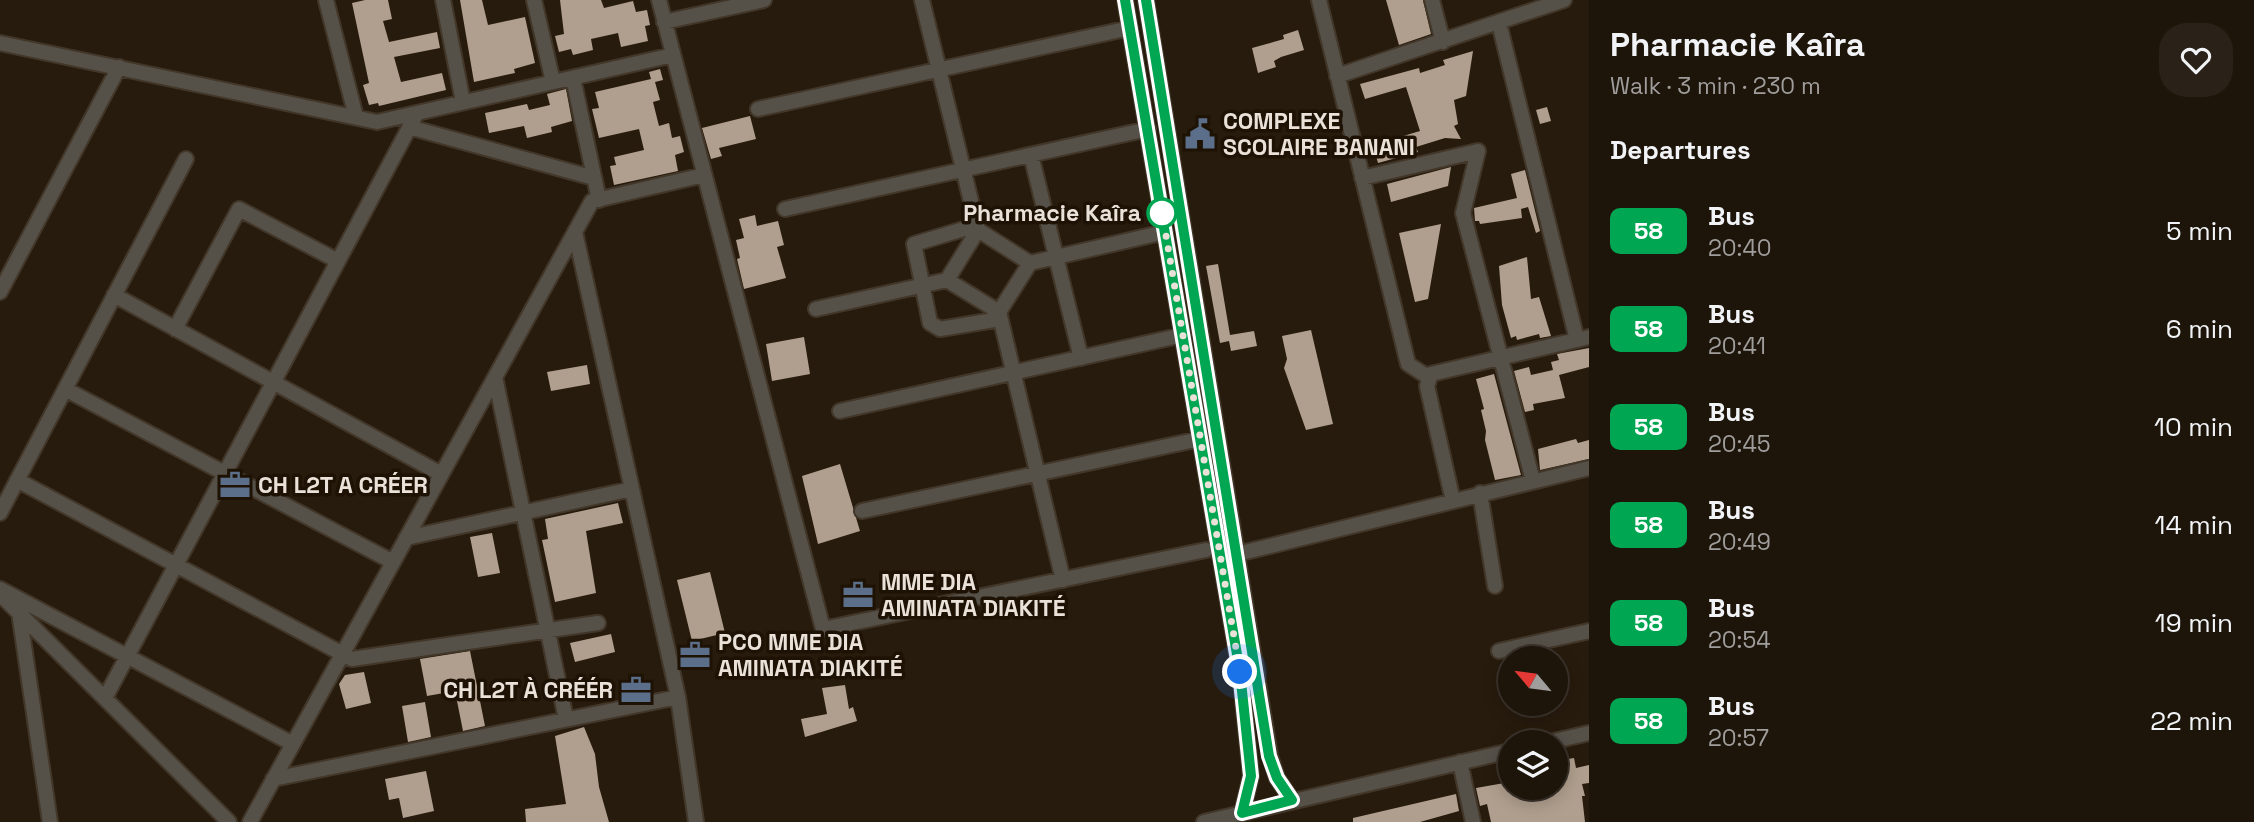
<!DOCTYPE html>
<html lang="en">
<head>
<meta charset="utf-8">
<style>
  body { margin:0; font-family:"Space Grotesk",sans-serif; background:#2a2118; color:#f1f3f6; height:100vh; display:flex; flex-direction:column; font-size:26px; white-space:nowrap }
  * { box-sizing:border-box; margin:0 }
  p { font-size:23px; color:#a09e9c }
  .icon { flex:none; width:38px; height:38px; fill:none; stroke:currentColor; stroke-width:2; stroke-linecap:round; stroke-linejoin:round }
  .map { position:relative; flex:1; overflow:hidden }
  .sheet { display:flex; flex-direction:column; background:#1d140a; width:665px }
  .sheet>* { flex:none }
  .badge { padding:0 14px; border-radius:10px; font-size:24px; line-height:46px }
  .needle { width:46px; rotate:299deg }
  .buttons { position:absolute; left:1498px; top:646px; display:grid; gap:14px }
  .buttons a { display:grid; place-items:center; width:70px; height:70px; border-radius:50%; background:#1d140a; box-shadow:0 4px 18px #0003,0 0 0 2px #3b332b; font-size:35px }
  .you { position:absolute; width:35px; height:35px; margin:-18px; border:5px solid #fff; border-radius:50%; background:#1a73e8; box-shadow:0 0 0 10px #1a73e833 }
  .map>.badge { position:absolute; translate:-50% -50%; box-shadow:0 0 0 4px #fff }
  h2 { padding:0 21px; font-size:26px; line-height:63px }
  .round { display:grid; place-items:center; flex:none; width:74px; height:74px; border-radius:28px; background:#2a2118 }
  .headline { display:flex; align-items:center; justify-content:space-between; height:119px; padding:0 21px }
  h1 { font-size:33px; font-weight:700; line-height:52px }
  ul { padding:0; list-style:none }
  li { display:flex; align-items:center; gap:21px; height:98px; padding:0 21px }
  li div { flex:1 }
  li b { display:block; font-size:26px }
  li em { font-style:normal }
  li .badge { min-width:77px; font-weight:700; text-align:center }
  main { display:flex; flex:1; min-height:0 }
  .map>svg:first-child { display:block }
</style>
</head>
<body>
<main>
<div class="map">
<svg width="1589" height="822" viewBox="0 0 1589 822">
  <rect width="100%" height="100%" fill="#271b0d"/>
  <!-- building -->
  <path fill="#b09f8e" d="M365,0H388L392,19L383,21L389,42L437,32L440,48L394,57L401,82L442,73L446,90L379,106L378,103L369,105L363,85L369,83L352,3Z
    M460,0H482L488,25L525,17L535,63L514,69L515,73L474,82Z
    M560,0H601L604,8L633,1L636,12L647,10L650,25L645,26L648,41L621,47L618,33L591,39L593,50L573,55L571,49L559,52L555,36L564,34Z
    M1386,0H1423L1431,34L1399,45Z
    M1298,30L1304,50L1281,57L1274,61L1276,67L1258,73L1252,48L1284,39L1283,35Z
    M1473,51L1466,96L1454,100L1458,124L1454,126L1461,139L1445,138L1416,147L1418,152L1378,163L1373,145L1420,131L1406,87L1365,99L1360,84L1419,68L1420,73L1445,65L1443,60Z
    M660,69L663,80L655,82L660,100L653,102L659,126L669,123L672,138L680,136L684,152L675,155L678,171L614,185L610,166L616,165L614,157L644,150L639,129L599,138L592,109L599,108L595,92L651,79L649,72Z
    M566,89L572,121L551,127L552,132L527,138L524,126L489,133L485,113L527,104L529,110L550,105L547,94Z
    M1547,107L1551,121L1540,124L1536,110Z
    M750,116L756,139L719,148L722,156L711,159L702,128Z
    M1451,167L1448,186L1391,202L1387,184Z
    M1525,170L1540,231L1536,233L1528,207L1521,209L1522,218L1480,224L1479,221H1475L1474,208L1517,198L1511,174Z
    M755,215L757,226L778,221L784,245L777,247L786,278L744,289L737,259L740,258L736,240L744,238L739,219Z
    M1441,224L1428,299L1415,302L1399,233Z
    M1527,257L1531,299L1539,297L1551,336L1540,338L1539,334L1517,340L1516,336L1511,338L1502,305L1499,266Z
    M1218,264L1230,335L1254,331L1257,346L1231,351L1229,341L1220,343L1206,266Z
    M1311,330L1333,424L1306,430L1284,368L1287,359L1282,336Z
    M804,337L810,374L772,381L766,344Z
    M1589,348V367L1559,375L1565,398L1533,404L1534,410L1525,412L1514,371L1529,367L1531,375L1553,370L1551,362L1559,360L1557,354Z
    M587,365L590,384L551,391L547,372Z
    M1494,374L1521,475L1495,480L1485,440L1486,431L1481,410L1484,409L1476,379Z
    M1576,439L1578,443L1589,440V459L1540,470L1538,449Z
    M840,464L860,531L818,544L802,476Z
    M618,503L623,523L586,531L596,593L555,602L542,540L548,539L545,519Z
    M492,533L500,573L478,577L470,537Z
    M710,572L725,633L692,641L677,580Z
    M611,634L615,652L575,662L570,643Z
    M470,651L485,726L463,731L455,691L427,696L420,659Z
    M364,672L371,703L346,709L339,684L345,675Z
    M845,685L849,709L853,707L857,721L805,737L801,719L827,714L822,688Z
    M425,702L431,737L408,742L402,706Z
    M584,727L595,754L599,787L609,822H526L525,809L566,804L555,736Z
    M1574,758L1576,768L1589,765V783L1582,784L1585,796H1582L1585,822H1491L1487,804L1480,806L1476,788L1510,782V788H1556V761Z
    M426,771L434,811L403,818L399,798L389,800L385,779Z
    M1456,794L1459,811L1420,822H1353V818Z"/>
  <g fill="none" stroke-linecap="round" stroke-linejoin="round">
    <!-- minor casing -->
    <g stroke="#423729" stroke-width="18">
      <path id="minor" d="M326,0L356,117
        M443,0L463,102
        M534,0L553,82
        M659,0L823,629L1206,550
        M922,0L978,230L1030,263L999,312L947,280L978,230
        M1125,0L1240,672L1251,776L1242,813
        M1146,0L1270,756L1277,778L1292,800
        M1319,0L1408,364L1428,377
        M1432,0L1443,42
        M664,22L764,0
        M1499,23L1577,340
        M0,43L377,122L673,55
        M1337,76L1564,0
        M573,78L599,200
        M758,109L1130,28
        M409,127L594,178
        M1031,155L1081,358
        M1362,178L1478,151L1463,213L1533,481
        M785,209L1148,129
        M977,225L914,244L930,323L940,329L1000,319
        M575,232L678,697L696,822
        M1030,263L1165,232
        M0,292L119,67
        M114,295L441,474
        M816,309L947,280
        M999,312L1063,580
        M175,329L239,209L338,261
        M495,377L566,719
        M65,389L393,562
        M840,411L1183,335
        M17,480L352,659L598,623
        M1480,493L1495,586
        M1453,501L1427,386L1431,374L1589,337
        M862,511L1200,439
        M0,513L186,159
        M406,538L632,489
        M1237,554L1589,468
        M0,589L293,744
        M1,595L229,822
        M19,612L50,822
        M1499,651L1589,631
        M105,698L417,113
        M1550,742L1589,733
        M1460,762L1473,822
        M273,779L678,697
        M250,822L592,201L704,175
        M1204,822L1510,751"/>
    </g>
    <!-- minor -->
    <use href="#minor" stroke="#555149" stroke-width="14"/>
  </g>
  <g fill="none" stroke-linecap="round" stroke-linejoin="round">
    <!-- line casing -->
    <g stroke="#fff" stroke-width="16">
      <path id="line" d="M1125,0L1240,672L1251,776L1242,813L1292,800L1277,778L1269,756L1146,0"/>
    </g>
    <!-- line -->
    <use href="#line" stroke="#00a651" stroke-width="10"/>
    <!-- walk -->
    <path stroke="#eae1d8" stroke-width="7" stroke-dasharray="0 12.6" d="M1162,213L1161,206L1240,672"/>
  </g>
  <!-- icons -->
  <defs>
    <g id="civic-bare" transform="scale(2.415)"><path d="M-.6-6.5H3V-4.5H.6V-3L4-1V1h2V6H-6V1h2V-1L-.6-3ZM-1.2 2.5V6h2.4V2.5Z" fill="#5c6f8a" stroke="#1e1205" stroke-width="2.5" paint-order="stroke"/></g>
    <g id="office-bare" transform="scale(2.415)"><path d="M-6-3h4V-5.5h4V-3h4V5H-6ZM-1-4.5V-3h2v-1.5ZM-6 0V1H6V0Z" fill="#5c6f8a" stroke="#1e1205" stroke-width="2.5" paint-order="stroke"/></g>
  </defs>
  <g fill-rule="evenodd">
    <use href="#civic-bare" x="1200" y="134"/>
    <use href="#office-bare" x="235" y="485"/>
    <use href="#office-bare" x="858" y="595"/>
    <use href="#office-bare" x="695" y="655"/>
    <use href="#office-bare" x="636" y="690"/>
  </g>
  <!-- markers -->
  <circle fill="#fff" stroke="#00a651" stroke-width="3.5" cx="1162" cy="213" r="14"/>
  <g text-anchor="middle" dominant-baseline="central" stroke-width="7" stroke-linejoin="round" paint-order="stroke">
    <!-- poi labels -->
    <g font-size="23" font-weight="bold" fill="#eae1d8" stroke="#1e1205" text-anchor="start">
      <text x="1223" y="121">COMPLEXE<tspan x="1223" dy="26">SCOLAIRE BANANI</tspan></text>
      <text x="258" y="485">CH L2T A CRÉER</text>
      <text x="881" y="582">MME DIA<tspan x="881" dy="26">AMINATA DIAKITÉ</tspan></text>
      <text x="718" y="642">PCO MME DIA<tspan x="718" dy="26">AMINATA DIAKITÉ</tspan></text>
      <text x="613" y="690" text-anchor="end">CH L2T À CRÉÉR</text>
    </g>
    <!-- stop labels -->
    <g font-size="23" font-weight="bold" fill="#eae1d8" stroke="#1e1205" text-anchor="end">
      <text x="1141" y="213">Pharmacie Kaîra</text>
    </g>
  </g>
</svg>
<div class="buttons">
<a><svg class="needle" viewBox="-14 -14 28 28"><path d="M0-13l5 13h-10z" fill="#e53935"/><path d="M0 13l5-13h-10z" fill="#a09e9c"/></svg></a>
<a><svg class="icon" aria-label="layers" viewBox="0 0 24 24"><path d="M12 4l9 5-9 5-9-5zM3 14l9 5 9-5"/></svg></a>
</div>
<div class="you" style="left:1240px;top:672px"></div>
</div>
<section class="sheet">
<div class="headline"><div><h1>Pharmacie Kaîra</h1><p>Walk · 3 min · 230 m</p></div><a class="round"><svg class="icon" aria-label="heart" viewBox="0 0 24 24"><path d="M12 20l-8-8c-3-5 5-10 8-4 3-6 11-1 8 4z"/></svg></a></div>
<h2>Departures</h2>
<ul>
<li><span class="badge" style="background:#00a651;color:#fff">58</span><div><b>Bus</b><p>20:40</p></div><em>5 min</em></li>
<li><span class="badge" style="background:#00a651;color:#fff">58</span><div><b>Bus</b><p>20:41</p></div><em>6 min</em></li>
<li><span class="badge" style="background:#00a651;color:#fff">58</span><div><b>Bus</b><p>20:45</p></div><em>10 min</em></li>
<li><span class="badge" style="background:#00a651;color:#fff">58</span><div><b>Bus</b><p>20:49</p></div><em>14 min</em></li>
<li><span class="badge" style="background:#00a651;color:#fff">58</span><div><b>Bus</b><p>20:54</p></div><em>19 min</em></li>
<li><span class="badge" style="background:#00a651;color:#fff">58</span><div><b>Bus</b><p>20:57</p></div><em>22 min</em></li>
</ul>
</section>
</main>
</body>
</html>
